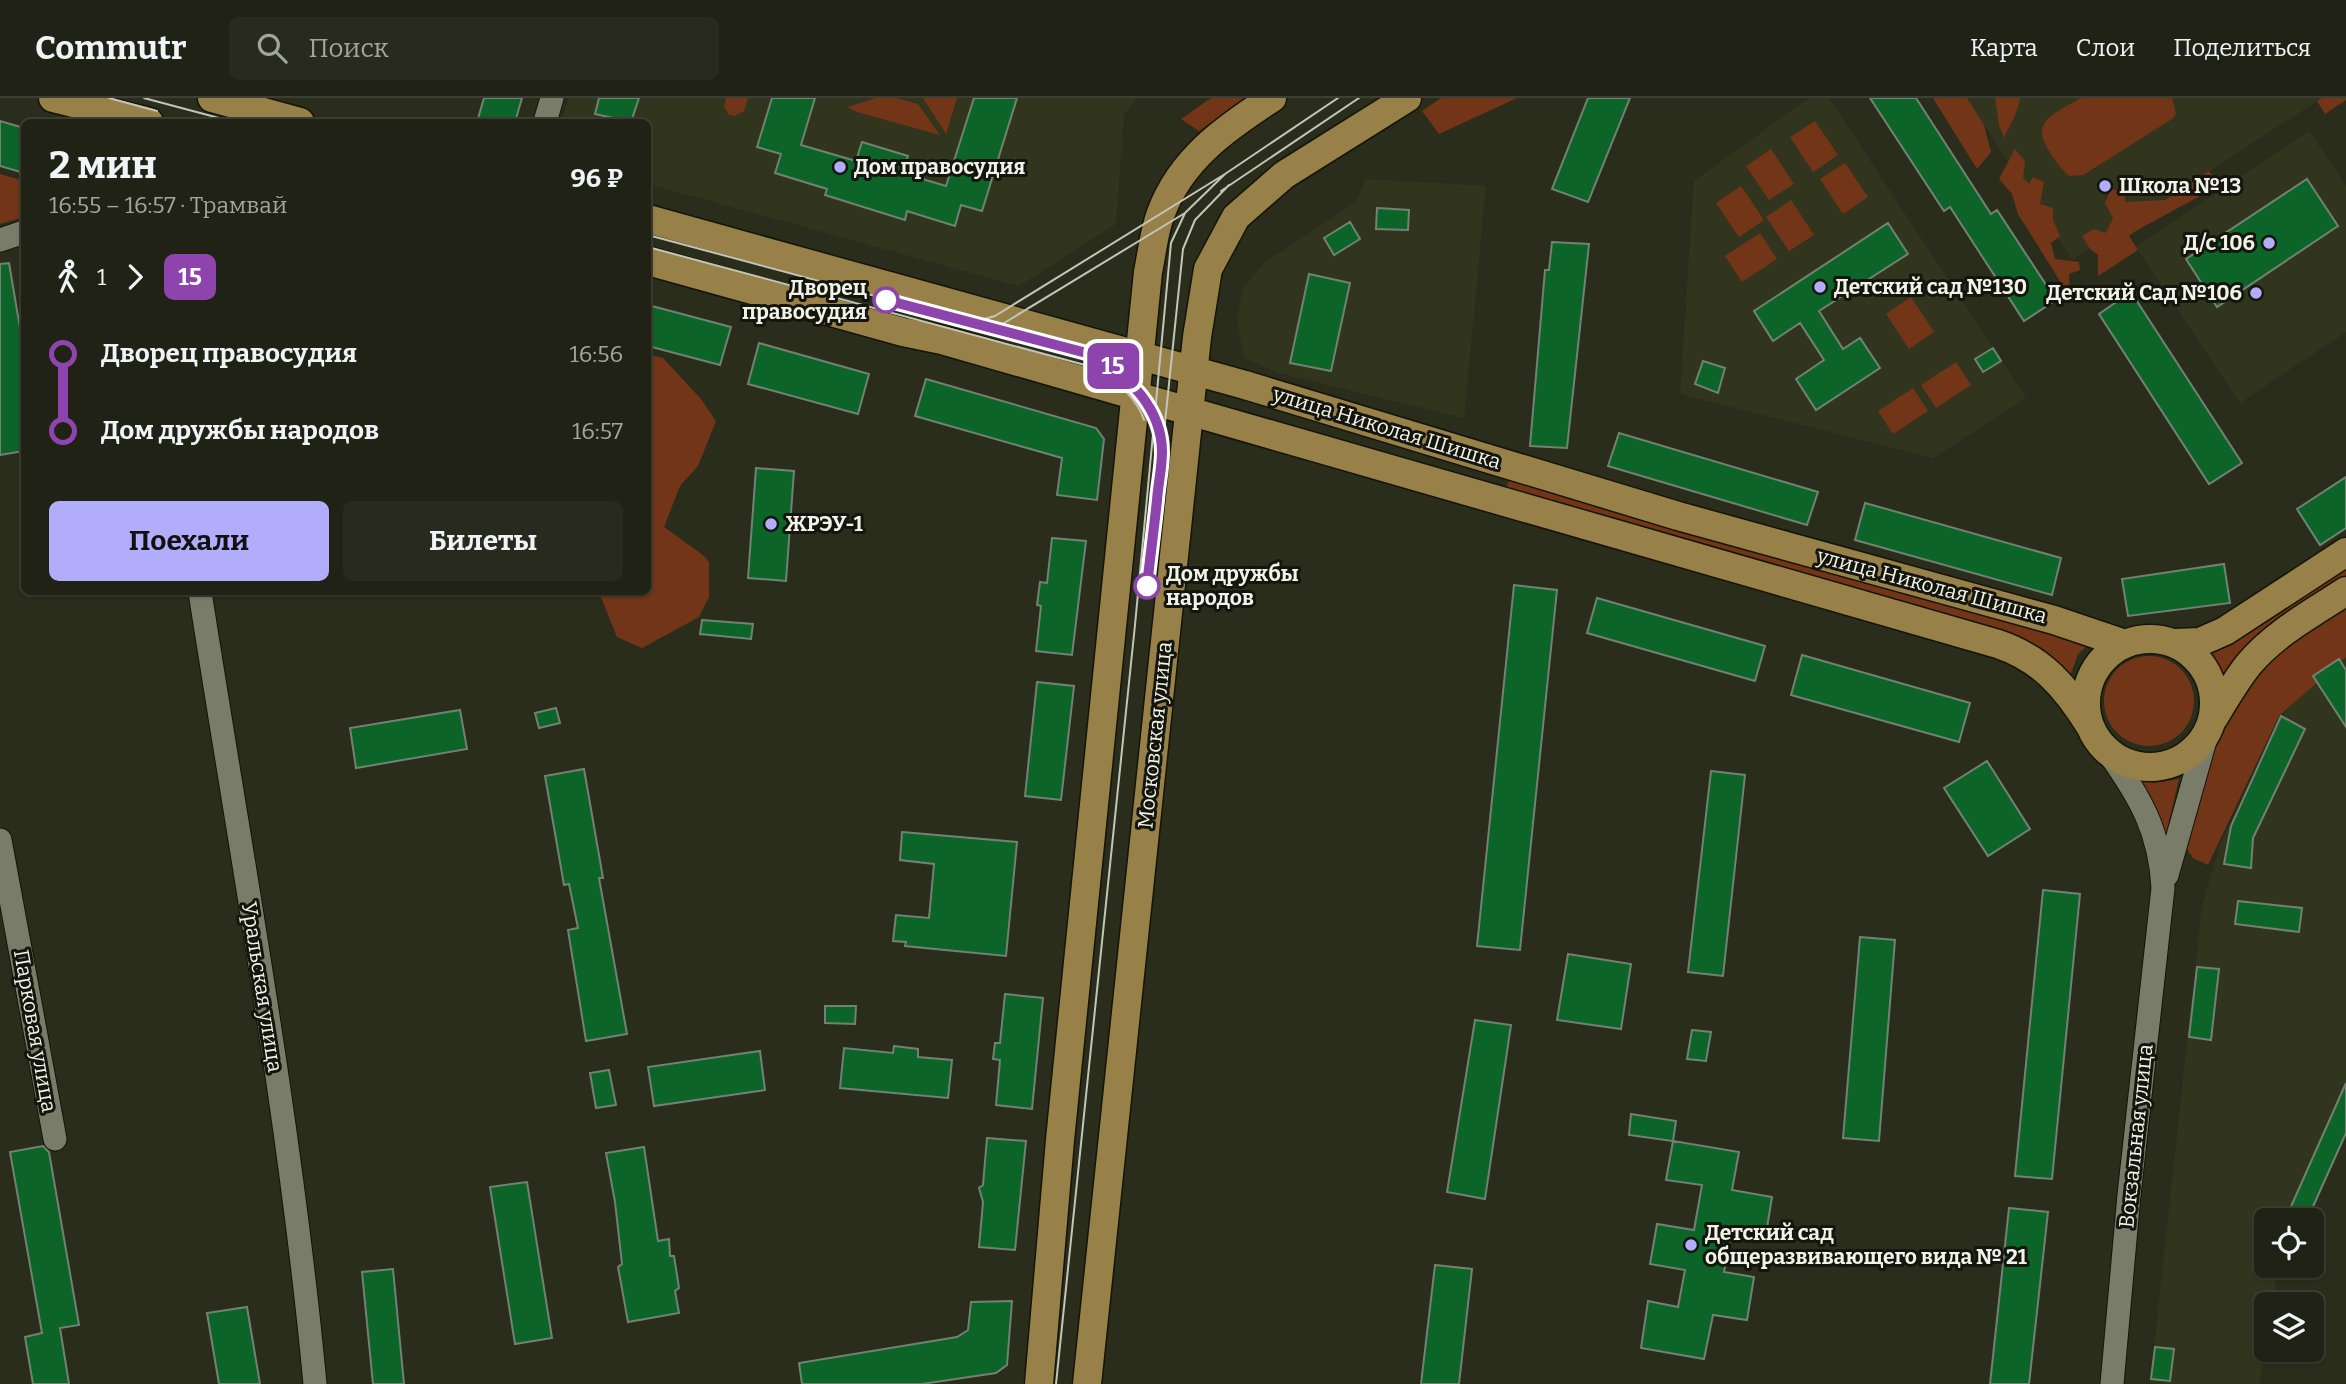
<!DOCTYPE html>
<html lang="ru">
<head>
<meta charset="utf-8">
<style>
  body { margin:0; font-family:Bitter,serif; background:#282a1e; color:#f1f3f6; height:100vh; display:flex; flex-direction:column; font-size:26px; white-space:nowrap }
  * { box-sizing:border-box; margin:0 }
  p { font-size:23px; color:#a2a4a0 }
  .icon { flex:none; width:38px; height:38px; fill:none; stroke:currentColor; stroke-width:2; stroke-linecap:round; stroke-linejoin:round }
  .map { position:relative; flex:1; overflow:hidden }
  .panel { position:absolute; left:21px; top:21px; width:630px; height:476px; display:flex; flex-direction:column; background:#202215; border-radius:10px; box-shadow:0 2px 5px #0004,0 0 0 2px #3d3f34 }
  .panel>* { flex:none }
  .badge { padding:0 14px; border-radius:10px; font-size:24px; line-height:46px }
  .buttons { position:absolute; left:2254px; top:1110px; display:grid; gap:14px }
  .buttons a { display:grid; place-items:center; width:70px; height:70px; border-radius:10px; background:#202215; box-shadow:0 2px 5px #0004,0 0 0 2px #3d3f34; font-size:35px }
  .map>.badge { position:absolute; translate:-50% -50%; box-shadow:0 0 0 4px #fff }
  .legs { display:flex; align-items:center; gap:10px; height:77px; padding:0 28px; font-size:23px }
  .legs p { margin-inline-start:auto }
  .summary { display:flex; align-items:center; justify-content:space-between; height:119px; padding:0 28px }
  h1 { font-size:38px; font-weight:700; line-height:52px }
  .action { display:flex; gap:14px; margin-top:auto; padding:14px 28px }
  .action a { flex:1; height:80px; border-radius:10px; background:#b1adfa; color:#111; font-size:28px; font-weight:700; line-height:80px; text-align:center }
  .action a+a { background:#282a1e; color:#f1f3f6 }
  ul { padding:0 28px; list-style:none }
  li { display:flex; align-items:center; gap:24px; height:77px; font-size:26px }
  li i { display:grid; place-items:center; width:10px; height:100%; margin:0 9px; background:currentColor }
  li i::after { content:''; width:18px; height:18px; margin:-9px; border:5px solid; border-radius:50%; background:#202215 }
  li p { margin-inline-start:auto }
  li:first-child i { background:linear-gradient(#0000 50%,currentColor 0) }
  li:last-child i { background:linear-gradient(currentColor 50%,#0000 0) }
  header { display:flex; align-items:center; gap:42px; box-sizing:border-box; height:98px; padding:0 35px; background:#202215; border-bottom:2px solid #3d3f34 }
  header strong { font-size:33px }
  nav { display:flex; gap:38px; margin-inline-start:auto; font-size:24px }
  .search { width:490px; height:63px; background:#282a1e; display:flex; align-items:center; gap:18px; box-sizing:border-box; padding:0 24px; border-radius:10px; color:#a2a4a0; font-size:26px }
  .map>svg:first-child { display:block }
</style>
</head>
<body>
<header>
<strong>Commutr</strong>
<div class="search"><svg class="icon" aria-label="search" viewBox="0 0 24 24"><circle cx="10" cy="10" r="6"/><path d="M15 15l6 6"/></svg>Поиск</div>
<nav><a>Карта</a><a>Слои</a><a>Поделиться</a></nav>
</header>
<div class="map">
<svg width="2346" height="1286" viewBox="0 0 2346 1286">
  <rect width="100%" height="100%" fill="#2b2d1c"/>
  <!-- built -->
  <path fill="#32351d" d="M569,0H1137L1124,17L1116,126L1019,188L648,86V24H562Z
    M1809,0H1829L2026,300L1933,360L1680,296L1694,83Z
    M1967,0H2322L2072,162Z
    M2309,33L2346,88V234L2240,305L2136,149Z
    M1365,81L1486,88L1464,320L1278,275L1245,260L1237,228L1242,191L1263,166L1356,104Z
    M2346,556V1029L2303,1122H2266V1167H2282L2277,1177L2272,1206H2266V1242L2259,1286H2150L2202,808L2220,747L2284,616L2313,578Z"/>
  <!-- green -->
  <path fill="#733517" d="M726,0H748L744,13L735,18L729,17L724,9Z
    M876,0H896L918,6L940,37L857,14L848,9Z
    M922,0H957L946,36L923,0Z
    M1211,0H1246L1199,33L1181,21Z
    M1441,0H1517L1439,36L1422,13Z
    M1933,0H1967L1984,27L1991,54L1977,71Z
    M1995,0H2020C2018,15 2010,26 2004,40L1999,27Z
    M2081,0H2172L2176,16L2172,21L2083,77L2069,78C2060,70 2054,61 2048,51C2029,22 2060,13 2081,0Z
    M2322,0H2346V2L2325,16L2317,3Z
    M1815,23L1838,57L1813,74L1790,39Z
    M1771,51L1794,86L1769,102L1746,68Z
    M2015,51L2025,63L2023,80L2029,86L2033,79L2044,84L2040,106L2053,110V122L2060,138L2051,145L2055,161L2079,164L2080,172L2069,176C2069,189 2073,195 2061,204L2063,188L2018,116L2012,96L1999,81Z
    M1845,65L1868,99L1843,116L1820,81Z
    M2209,73L2220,87L2134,134L2129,138L2138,152L2098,178V157L2090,151L2082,138L2094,131L2106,135L2113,120L2105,105L2111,91L2125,94V104L2165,102Z
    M0,76L24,83V119L0,126Z
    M1741,88L1764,122L1739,139L1716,105Z
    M1791,102L1814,137L1789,153L1766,119Z
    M1760,135L1777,161L1742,184L1725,158Z
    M1911,199L1934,234L1909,251L1886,216Z
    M648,257L663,260L701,301L716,323L698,368L680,388L664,429L703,457L709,464V499L699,519L642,550L617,539L599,494H648Z
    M1956,264L1971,287L1936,310L1921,287Z
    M1913,290L1928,313L1893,336L1878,313Z
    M1510,377L2013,515L2088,547L2078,556L2069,581L2042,550L2018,539L1505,397Z
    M2346,461V486L2220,589L2214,571L2202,554Z
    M2346,505V559L2279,618L2208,767L2193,760L2186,750C2201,692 2212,623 2253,576C2278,547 2314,526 2346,505Z
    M2104 603a45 45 0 1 1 90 0a45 45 0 1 1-90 0Z
    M2138,680L2154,685L2179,681L2166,736Z"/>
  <!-- building -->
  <path fill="#0d6428" stroke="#718273" stroke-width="2" d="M484,0H522L515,24H477Z
    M599,0H639L631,24L595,16Z
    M772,0H815L801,47L856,63L862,44L908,58L902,75L946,88L974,0H1017L982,113L961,107L955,128L907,113L905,122L825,97L827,91L775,75L781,56L757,49Z
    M1588,0H1630L1588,104L1552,91Z
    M1870,0H1916L1991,116L1997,112L2056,202L2024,223L1950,109L1944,113Z
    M0,23L24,30V75L0,68Z
    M2307,81L2338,128L2217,209L2186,161Z
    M1377,110L1409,112L1408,132L1376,131Z
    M1350,124L1360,141L1334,157L1324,140Z
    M1888,125L1908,156L1819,213L1843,251L1860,240L1880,270L1816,312L1796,281L1824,262L1800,225L1773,243L1754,213Z
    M1552,144L1589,146L1567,350L1530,348L1545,172H1549Z
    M9,165L22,242L24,241V353L0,357V166Z
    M1309,176L1350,185L1331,273L1290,265Z
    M2131,194L2242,365L2209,386L2099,216Z
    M648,207L731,229L720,267L648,248Z
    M759,245L869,276L858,316L748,286Z
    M1993,250L2001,263L1983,274L1975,261Z
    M1703,263L1725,270L1718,295L1695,286Z
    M926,281L1096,330L1104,341L1097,402L1057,397L1062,360L915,318Z
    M1619,335L1818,394L1807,427L1608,368Z
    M756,370L794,373L786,483L748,480Z
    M2346,379V430L2320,447L2297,411Z
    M1865,405L2061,460L2052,497L1855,442Z
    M1052,440L1086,443L1072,557L1036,553L1041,508L1037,507L1040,484L1047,485Z
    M2224,466L2230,505L2128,518L2122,481Z
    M1514,487L1557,492L1520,852L1477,848Z
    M1597,500L1765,548L1755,583L1587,535Z
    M702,522L753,526L751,541L700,536Z
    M1802,557L1970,605L1959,644L1791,597Z
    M2339,561L2346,572V629L2313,578Z
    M1037,584L1074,588L1061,702L1025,698Z
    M556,610L560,625L539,630L535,615Z
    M460,612L467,651L356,670L350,630Z
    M2281,618L2305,631L2253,740L2251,770L2224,766L2231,728Z
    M1987,663L2030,731L1988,758L1944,690Z
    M584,671L603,780H599L627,936L586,943L568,832L578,830L569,786L564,787L545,678Z
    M1711,673L1745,677L1723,878L1688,874Z
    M902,734L1017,744L1006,858L905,848L906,844L893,843L896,817L929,820L934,766L900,762Z
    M2043,792L2080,796L2052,1081L2015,1078Z
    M2238,803L2302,810L2299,834L2235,826Z
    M1860,839L1895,842L1879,1043L1843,1040Z
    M1568,856L1631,866L1621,931L1557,922Z
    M2197,869L2219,871L2211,942L2189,939Z
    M1005,896L1043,900L1032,1011L996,1007L1000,962L993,961L995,945H1000Z
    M825,908H856L855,926L825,925Z
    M1475,922L1511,927L1485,1101L1447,1094Z
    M1692,932L1711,934L1706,963L1687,961Z
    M894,948L918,951V959L952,962L948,1000L840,990L844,950L893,955Z
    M760,953L765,992L654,1008L648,969Z
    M609,972L616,1007L596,1010L590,975Z
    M2346,985V1035L2307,1122H2285Z
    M1631,1016L1676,1023L1673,1043L1739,1054L1732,1092L1772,1099L1765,1142L1731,1136L1724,1174L1754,1179L1747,1222L1713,1217L1704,1261L1641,1250L1648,1203L1678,1209L1685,1172L1650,1166L1657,1126L1694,1132L1702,1087L1666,1082L1673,1043L1629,1037Z
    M987,1040L1026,1043L1015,1152L979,1149L983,1104L979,1090L983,1087Z
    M43,1048L49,1054L79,1227L60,1230L69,1286H33L25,1239L42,1235L10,1054Z
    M644,1049L658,1143L669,1141L670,1158H674L679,1190L675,1193L679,1215L628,1224L618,1169L622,1166L615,1104L606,1055Z
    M527,1084L552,1240L515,1246L490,1089Z
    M2009,1110L2048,1114L2029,1286H1990Z
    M1435,1167L1472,1171L1459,1286H1421Z
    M393,1171L404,1286H373L362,1174Z
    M1012,1203L1007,1267L996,1275L922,1286H802L799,1265L957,1239L968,1232L971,1204Z
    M247,1209L260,1286H219L207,1215Z
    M2155,1249L2174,1251L2170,1283L2151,1281Z"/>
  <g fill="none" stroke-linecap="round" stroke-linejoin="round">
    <!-- minor casing -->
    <g stroke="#141506" stroke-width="25">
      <path id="minor" d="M545,24L552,0
        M0,142L24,134
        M200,494C241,757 290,1020 315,1286
        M2108,654C2140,699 2160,733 2163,790L2129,1097L2112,1286
        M0,742L55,1041
        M2167,777L2206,639"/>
    </g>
    <!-- major casing -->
    <g stroke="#141506" stroke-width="31">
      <path id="major" d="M53,0L149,24
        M212,0L300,24
        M648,121L1245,287L1678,418L2054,522L2125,546
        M648,163L903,234L942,242L1998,546C2042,561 2066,589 2090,628
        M2086 605a64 64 0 1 1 128 0a64 64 0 1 1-128 0Z
        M2174,545L2200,544L2225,533L2346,454
        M2213,621C2224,603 2236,582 2249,566C2275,535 2313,515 2346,493
        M1039,1286L1060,1042L1148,174C1152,155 1154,133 1161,115C1181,61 1226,30 1272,0
        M1087,1286L1197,239L1208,171L1236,119L1284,77L1407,0"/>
    </g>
    <!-- minor -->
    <use href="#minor" stroke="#797c69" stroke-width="23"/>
    <!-- major -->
    <use href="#major" stroke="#988049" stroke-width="28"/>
    <!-- tram -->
    <path stroke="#c3c5b9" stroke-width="2" d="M109,0L157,13
      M144,0L234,24
      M1221,93L1359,0
      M648,137L1094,257C1121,273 1140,291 1154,318
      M648,149L1096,270C1115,282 1137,300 1144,322
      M970,225L995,218L1225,76L1338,0
      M991,233L1185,115
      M1153,440L1183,151L1195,122L1229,87
      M1056,1286L1135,527L1171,145L1185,115L1225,76"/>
  </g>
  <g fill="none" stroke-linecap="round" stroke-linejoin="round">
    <!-- line-1 casing -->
    <g stroke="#fff" stroke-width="16">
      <path id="line-1" d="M886,202L1094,257C1129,278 1162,311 1162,354C1162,370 1158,387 1157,402C1154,431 1150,460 1147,488"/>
    </g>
    <!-- line-1 -->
    <use href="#line-1" stroke="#8e44ad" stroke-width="10"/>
  </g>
  <!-- markers -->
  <g fill="#b1adfa" stroke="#14150d" stroke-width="2.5">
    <circle cx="840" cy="69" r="7"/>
    <circle cx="2105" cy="88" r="7"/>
    <circle cx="2269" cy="145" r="7"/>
    <circle cx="1820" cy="189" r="7"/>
    <circle cx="2256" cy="195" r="7"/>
    <circle cx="771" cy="426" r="7"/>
    <circle cx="1691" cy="1147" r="7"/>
  </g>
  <g fill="#fff" stroke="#8e44ad" stroke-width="3.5">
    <circle cx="886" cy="202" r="12"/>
    <circle cx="1147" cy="488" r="12"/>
  </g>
  <g text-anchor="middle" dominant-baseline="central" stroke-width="6" stroke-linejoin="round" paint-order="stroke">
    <!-- poi labels -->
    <g font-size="21" font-weight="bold" fill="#f1f3e8" stroke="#14150d" text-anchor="start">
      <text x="854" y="69">Дом правосудия</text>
      <text x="2119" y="88">Школа №13</text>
      <text x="2255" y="145" text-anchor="end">Д/с 106</text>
      <text x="1834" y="189">Детский сад №130</text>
      <text x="2242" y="195" text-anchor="end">Детский Сад №106</text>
      <text x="785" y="426">ЖРЭУ-1</text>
      <text x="1705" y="1135">Детский сад<tspan x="1705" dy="24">общеразвивающего вида № 21</tspan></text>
    </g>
    <!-- stop labels -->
    <g font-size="21" font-weight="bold" fill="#f1f3e8" stroke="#14150d" text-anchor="end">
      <text x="867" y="190">Дворец<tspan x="867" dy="24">правосудия</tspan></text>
      <text x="1166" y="476" text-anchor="start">Дом дружбы<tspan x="1166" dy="24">народов</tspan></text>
    </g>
    <!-- street labels -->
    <g font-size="21" fill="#f1f3e8" stroke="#14150d">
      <text transform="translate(1387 330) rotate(17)">улица Николая Шишка</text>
      <text transform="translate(1932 488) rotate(15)">улица Николая Шишка</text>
      <text transform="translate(1155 637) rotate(-84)">Московская улица</text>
      <text transform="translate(262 889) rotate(81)">Уральская улица</text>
      <text transform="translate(35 933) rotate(80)">Парковая улица</text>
      <text transform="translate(2136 1038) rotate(-84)">Вокзальная улица</text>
    </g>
  </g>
</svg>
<div class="buttons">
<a><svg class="icon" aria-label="locate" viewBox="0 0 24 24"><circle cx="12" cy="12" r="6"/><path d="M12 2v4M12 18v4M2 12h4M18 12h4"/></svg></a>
<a><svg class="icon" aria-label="layers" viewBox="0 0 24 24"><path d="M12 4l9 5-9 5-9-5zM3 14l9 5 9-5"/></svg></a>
</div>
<b class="badge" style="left:1113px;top:268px;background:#8e44ad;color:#fff">15</b>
<section class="panel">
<div class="summary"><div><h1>2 мин</h1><p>16:55 – 16:57 · Трамвай</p></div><b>96 ₽</b></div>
<div class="legs"><svg class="icon" aria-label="walk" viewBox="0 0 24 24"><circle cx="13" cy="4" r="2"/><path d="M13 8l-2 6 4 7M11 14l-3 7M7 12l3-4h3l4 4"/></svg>1<svg class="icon" aria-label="forward" viewBox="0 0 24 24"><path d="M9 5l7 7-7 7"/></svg><b class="badge" style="background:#8e44ad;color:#fff">15</b></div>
<ul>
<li><i style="color:#8e44ad"></i><b>Дворец правосудия</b><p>16:56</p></li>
<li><i style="color:#8e44ad"></i><b>Дом дружбы народов</b><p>16:57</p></li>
</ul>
<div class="action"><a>Поехали</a><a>Билеты</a></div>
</section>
</div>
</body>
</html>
